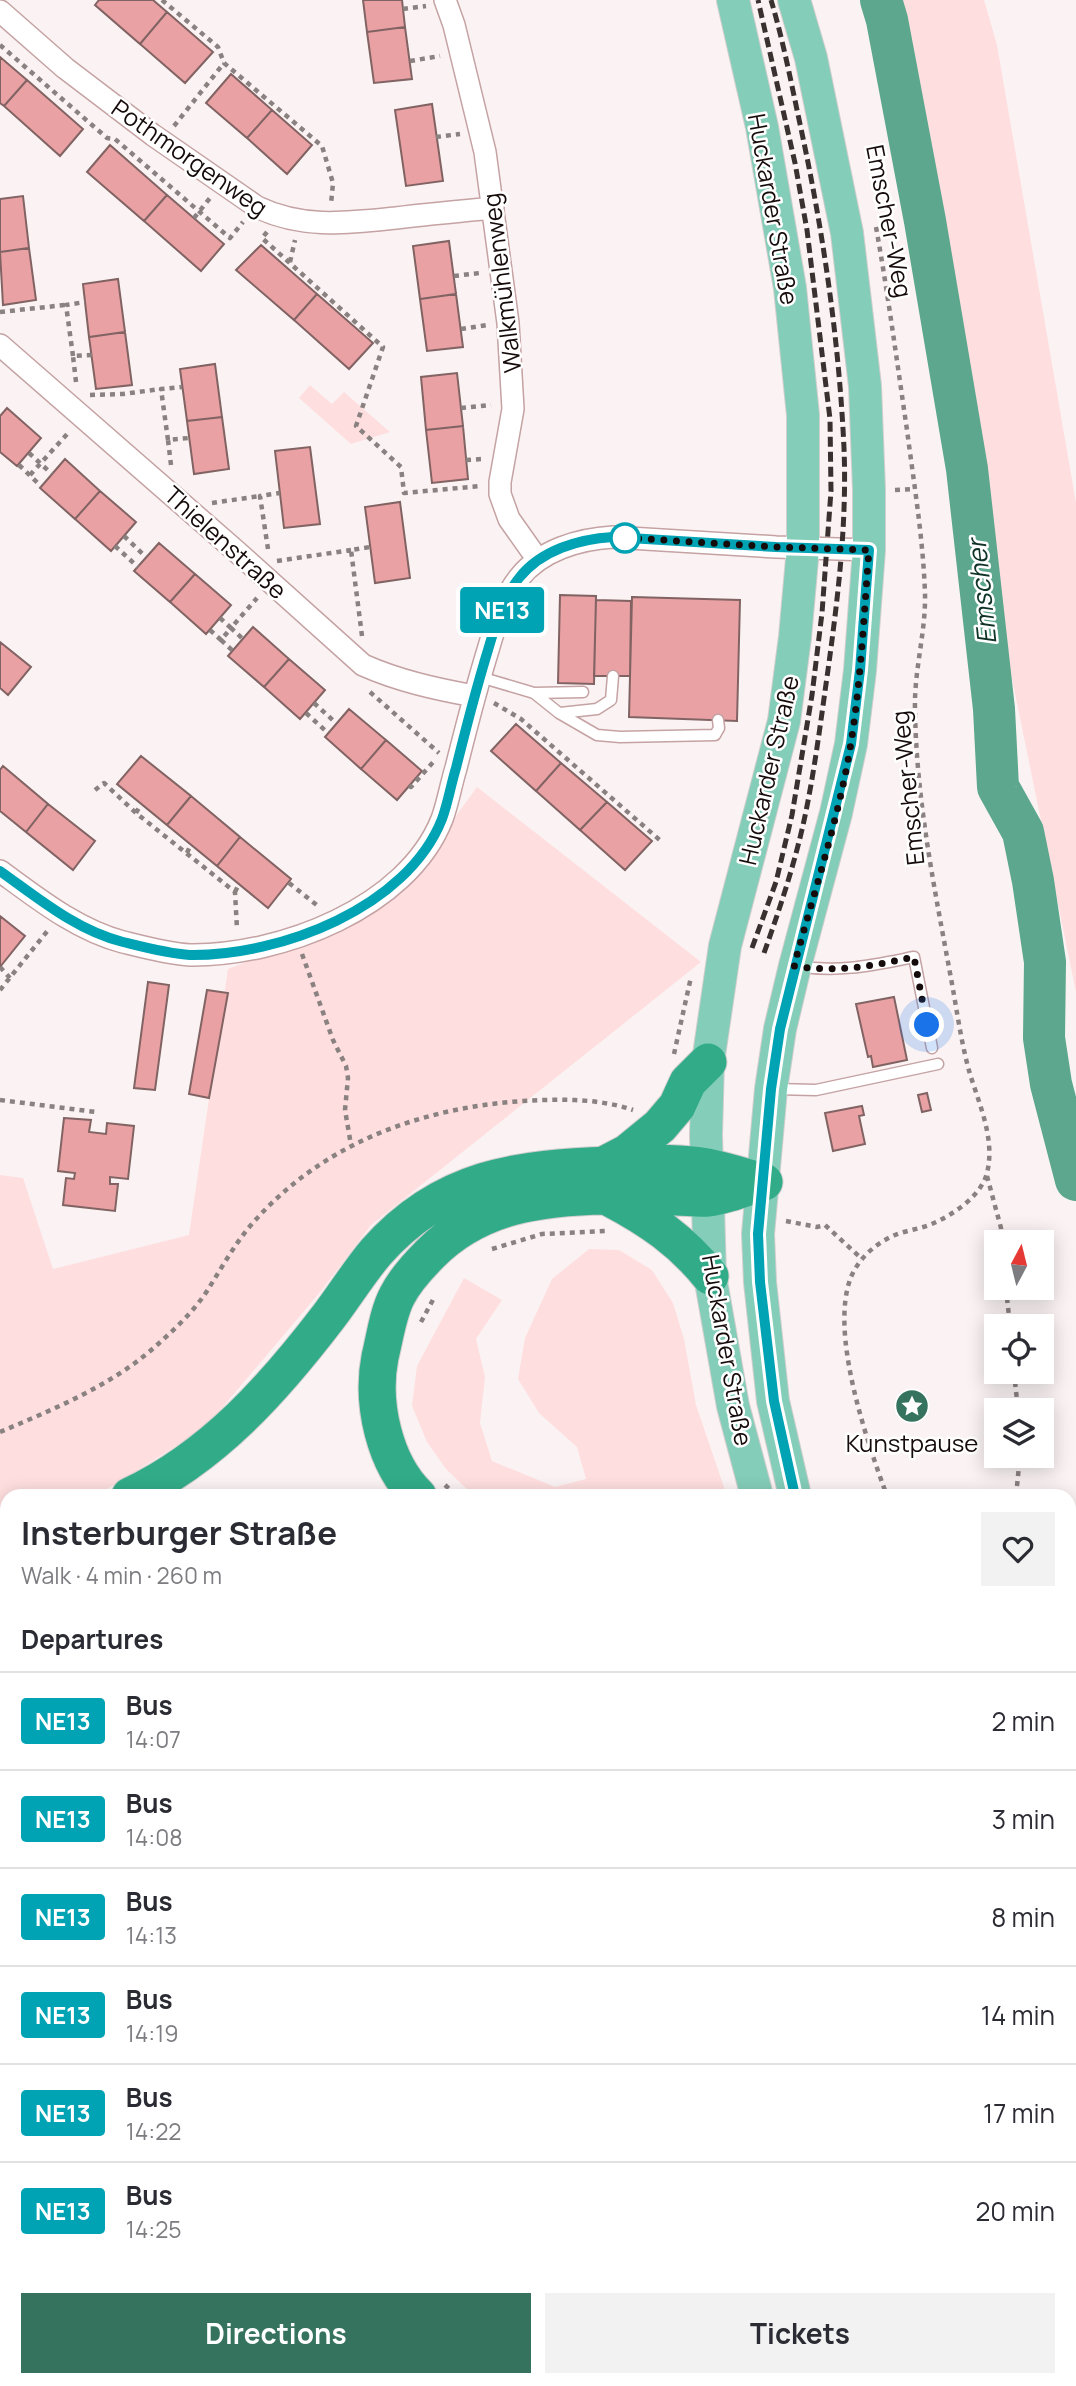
<!DOCTYPE html>
<html lang="en">
<head>
<meta charset="utf-8">
<style>
  body { margin:0; font-family:Manrope,sans-serif; background:#f2f2f3; color:#2b2b33; height:100vh; display:flex; flex-direction:column; font-size:26px; white-space:nowrap }
  * { box-sizing:border-box; margin:0 }
  p { font-size:23px; color:#7c7c81 }
  .icon { flex:none; width:38px; height:38px; fill:none; stroke:currentColor; stroke-width:2; stroke-linecap:round; stroke-linejoin:round }
  .map { position:relative; flex:1; overflow:hidden }
  .side { position:absolute; left:0px; top:1489px; width:1076px; height:898px; display:flex; flex-direction:column; background:#fff; border-radius:21px 21px 0 0; box-shadow:0 4px 18px #0003 }
  .side>* { flex:none }
  .badge { padding:0 14px; border-radius:5px; font-size:24px; line-height:46px }
  .needle { width:46px; rotate:7deg }
  .buttons { position:absolute; left:984px; top:1230px; display:grid; gap:14px }
  .buttons a { display:grid; place-items:center; width:70px; height:70px; border-radius:0px; background:#fff; box-shadow:0 4px 18px #0003; font-size:35px }
  .you { position:absolute; width:35px; height:35px; margin:-18px; border:5px solid #fff; border-radius:50%; background:#1a73e8; box-shadow:0 0 0 10px #1a73e833 }
  .map>.badge { position:absolute; translate:-50% -50%; box-shadow:0 0 0 4px #fff }
  h2 { padding:0 21px; font-size:26px; line-height:63px }
  .round { display:grid; place-items:center; flex:none; width:74px; height:74px; border-radius:0px; background:#f2f2f3 }
  .overview { display:flex; align-items:center; justify-content:space-between; height:119px; padding:0 21px }
  h1 { font-size:33px; font-weight:700; line-height:52px }
  .action { display:flex; gap:14px; margin-top:auto; padding:14px 21px }
  .action a { flex:1; height:80px; border-radius:0px; background:#36735e; color:#fff; font-size:28px; font-weight:700; line-height:80px; text-align:center }
  .action a+a { background:#f2f2f3; color:#2b2b33 }
  ul { padding:0; list-style:none }
  li { display:flex; align-items:center; gap:21px; height:98px; padding:0 21px; border-top:2px solid #e1e1e2 }
  li div { flex:1 }
  li b { display:block; font-size:26px }
  li em { font-style:normal }
  li .badge { min-width:77px; font-weight:700; text-align:center }
  .map>svg:first-child { display:block }
</style>
</head>
<body>
<div class="map">
<svg width="1076" height="2386" viewBox="0 0 1076 2386">
  <rect width="100%" height="100%" fill="#fbf3f3"/>
  <!-- green -->
  <path fill="#fededf" d="M894,0H984L997,45L1076,503V992L1010,669L939,195Z
    M310,385L332,404L344,392L390,432L351,444L299,398Z
    M477,787L701,962L371,1225L321,1291L205,1428L96,1496H7V1522L0,1523V1175L23,1178L53,1269L189,1235L228,969L341,926L419,867Z
    M589,1249L619,1250L652,1270L673,1303L684,1339L696,1405L727,1496H474L446,1469L427,1442L412,1406L417,1366L464,1278L502,1300L476,1339L485,1377L480,1423L492,1461L555,1487L586,1479L577,1447L539,1413L518,1379L525,1338L552,1279Z"/>
  <g fill="none" stroke-linecap="round" stroke-linejoin="round">
    <!-- river -->
    <path stroke="#5ca78d" stroke-width="42" d="M881,0L887,20L925,221L967,469L994,709L998,787L1023,832L1033,881L1045,962L1044,1038L1051,1084L1076,1180"/>
  </g>
  <!-- building -->
  <path fill="#e9a1a4" stroke="#826363" stroke-width="2" d="M99,0H153L167,12L140,44L95,5Z
    M363,0H402L405,27L367,32Z
    M167,12L213,52L185,83L140,44Z
    M405,27L412,79L374,83L367,32Z
    M0,57L27,80L4,106L0,103Z
    M231,74L272,110L247,138L206,103Z
    M27,80L83,129L60,156L4,106Z
    M432,104L443,181L406,186L395,110Z
    M272,110L312,145L287,174L247,138Z
    M110,145L167,195L144,221L87,172Z
    M167,195L224,244L201,271L144,221Z
    M23,196L29,248L0,252V199Z
    M449,241L456,294L420,299L413,246Z
    M261,245L317,294L294,320L236,270Z
    M29,248L36,300L3,305L0,252Z
    M118,279L125,332L89,337L83,284Z
    M317,294L373,343L349,369L294,320Z
    M456,294L463,347L427,351L420,299Z
    M125,332L132,385L96,389L89,337Z
    M215,364L222,417L187,421L180,369Z
    M457,373L463,426L426,430L421,377Z
    M7,408L41,438L17,466L0,452V416Z
    M222,417L229,469L194,474L187,421Z
    M463,426L468,479L432,483L426,430Z
    M310,447L320,524L284,528L275,451Z
    M65,459L100,491L75,519L40,488Z
    M100,491L136,522L111,551L75,519Z
    M400,502L410,578L375,583L365,507Z
    M159,543L195,574L170,602L134,571Z
    M195,574L231,605L206,634L170,602Z
    M560,595L596,596L594,684L558,683Z
    M632,597L740,600L737,721L629,717Z
    M596,600L631,601L630,676H594Z
    M253,627L289,659L264,687L228,656Z
    M0,642L31,667L8,695L0,688Z
    M289,659L325,690L300,719L264,687Z
    M349,709L386,740L361,769L325,737Z
    M516,724L561,763L536,791L491,751Z
    M386,740L422,771L397,800L361,769Z
    M141,756L191,796L167,825L117,784Z
    M561,763L607,802L580,830L536,791Z
    M3,766L48,804L26,832L0,811V770Z
    M191,796L240,837L217,866L167,825Z
    M607,802L652,841L625,870L580,830Z
    M48,804L95,841L73,870L26,832Z
    M240,837L291,879L268,908L217,866Z
    M0,916L25,936L0,967Z
    M148,982L169,985L155,1090L134,1088Z
    M207,990L228,993L209,1098L189,1094Z
    M894,997L907,1060L873,1067L871,1056L868,1057L856,1004Z
    M927,1093L931,1110L922,1112L918,1095Z
    M862,1106L864,1115L859,1116L865,1144L833,1151L825,1113Z
    M64,1118L91,1120L89,1132L106,1134L107,1123L134,1126L128,1179L110,1177V1184H118L115,1211L63,1205L66,1178L74,1179L75,1173L58,1171Z
    M285,2380H424L427,2386H270Z
    M433,2380H834L836,2386H427L425,2383Z
    M834,2380H902L904,2386H836Z"/>
  <g fill="none" stroke-linecap="round" stroke-linejoin="round">
    <!-- lane casing -->
    <g stroke="#c5a2a3" stroke-width="13">
      <path id="lane" d="M480,677L534,693L559,713L597,735L620,737L715,735L719,728L718,720
        M534,693L583,692
        M560,713L597,709L611,700L613,676
        M797,966C840,973 873,965 914,957L932,1048
        M774,1089L816,1090L938,1064
        M0,2228L7,2225"/>
    </g>
    <!-- street casing -->
    <g stroke="#c5a2a3" stroke-width="24">
      <path id="street" d="M445,0L454,25L485,152L508,323L513,409L500,482V494L509,519L538,560
        M0,11L65,68L153,135L257,207C303,229 347,223 396,218C428,214 461,211 493,208
        M0,345L236,551L363,665C399,681 436,689 474,696
        M0,871C37,898 77,930 123,942C143,947 169,954 190,955C280,956 407,908 442,819C448,803 451,784 456,768C466,728 476,689 488,650C495,626 503,598 519,578C541,550 579,539 613,537L776,547L869,550"/>
    </g>
    <!-- secondary casing -->
    <g stroke="#c5a2a3" stroke-width="32">
      <path id="secondary" d="M1069,1870L1076,1869
        M1003,2380L1006,2386
        M1043,2380L1045,2386"/>
    </g>
    <!-- primary casing -->
    <g stroke="#d0cece" stroke-width="34">
      <path id="primary" d="M733,0L762,127L790,288L803,415V548L795,637L784,721L725,946L708,1062L706,1135L710,1276L733,1406L757,1496
        M794,0L811,58L847,233L865,386L869,490V550L860,670L851,744L836,813L795,966L780,1029L771,1089L758,1234L760,1282L773,1401L795,1496"/>
    </g>
    <!-- highway casing -->
    <g stroke="#d0cece" stroke-width="39">
      <path id="highway" d="M604,1165L627,1153L660,1126L677,1106L688,1082L708,1062
        M610,1198C650,1219 682,1241 710,1276
        M130,1496C213,1457 274,1388 329,1316C345,1295 359,1272 376,1252C442,1177 518,1168 612,1165C644,1164 676,1161 707,1167C726,1171 745,1177 764,1182
        M418,1496C384,1463 371,1403 380,1357C385,1337 388,1313 397,1296C405,1280 418,1266 430,1254C478,1205 541,1197 607,1196C630,1196 653,1196 676,1197C686,1197 698,1199 708,1198C726,1196 746,1187 764,1182
        M0,1537L7,1536
        M1069,1558H1076
        M0,1571H7
        M1069,1628H1076
        M0,1636H7
        M0,1673L7,1675"/>
    </g>
    <!-- path -->
    <path stroke="#8a8181" stroke-width="4.5" stroke-dasharray="5 5" stroke-linecap="butt" d="M162,0L218,47L224,63L322,146L333,183L331,204
      M403,9L426,6
      M0,45L107,138L115,139L230,238L243,222
      M410,61L440,56
      M174,126L224,63
      M436,137L460,134
      M194,218L210,198
      M876,227C888,294 897,362 907,430C914,484 923,538 925,593C926,632 914,670 915,709C916,797 934,886 950,973C956,1004 960,1036 968,1067C977,1100 996,1137 987,1173C981,1196 954,1214 934,1223C921,1229 907,1230 895,1235C876,1243 859,1258 851,1277C829,1333 867,1441 887,1496
      M267,232L262,238L383,347L356,426L401,467L404,493L481,486
      M290,262L295,240
      M454,276L480,273
      M0,312L65,305
      M461,329L488,325
      M73,356L66,305L85,302
      M76,382L73,356L92,355
      M90,395L123,394L161,389
      M461,408L491,405
      M168,440L161,389L182,387
      M29,453L52,474
      M466,460L483,459
      M19,465L41,486
      M171,465L168,440L189,438
      M30,475L69,432
      M895,490L914,489
      M212,503L260,496
      M124,536L146,557
      M115,546L138,567
      M268,549L260,496L280,493
      M277,561L351,550
      M220,618L231,628L257,598
      M210,630L221,640L231,628L243,639
      M362,636L351,550L370,547
      M221,640L233,651
      M370,692L439,753
      M314,703L336,723
      M494,703L521,719L662,842
      M306,713L328,733
      M409,786L411,787L435,760
      M95,790L104,783L136,813L235,892L237,929
      M136,813L141,804
      M187,853L191,844
      M289,883L318,906
      M235,892L239,884
      M302,954L333,1040L346,1066L348,1078L345,1110L351,1145
      M0,967L10,978
      M0,990L49,929
      M674,1054L691,977
      M0,1100L96,1112
      M987,1176L1001,1228L1002,1242
      M786,1221L817,1227L825,1225L862,1259
      M492,1249L542,1234L607,1231
      M1006,1288L1010,1326
      M421,1322L435,1296
      M1014,1372L1018,1410
      M0,1432C54,1409 113,1385 157,1345C175,1329 194,1311 207,1291C221,1269 234,1245 251,1225C321,1144 419,1108 523,1101C559,1099 598,1098 633,1110
      M445,1485L457,1496
      M1016,1496L1020,1456
      M1069,1905L1076,1902
      M1069,2201L1076,2222"/>
    <!-- lane -->
    <use href="#lane" stroke="#fff" stroke-width="10"/>
    <!-- street -->
    <use href="#street" stroke="#fff" stroke-width="21"/>
    <!-- secondary -->
    <use href="#secondary" stroke="#fff" stroke-width="30"/>
    <!-- primary -->
    <use href="#primary" stroke="#84cdb8" stroke-width="32"/>
    <!-- highway -->
    <use href="#highway" stroke="#32ac88" stroke-width="37"/>
    <!-- rail -->
    <path stroke="#3a3030" stroke-width="5" stroke-dasharray="10 5" stroke-linecap="butt" d="M752,948L776,882L792,815L812,695L822,613L831,491L830,419L807,230L795,163L758,0
      M764,953C780,908 795,863 805,816C815,768 821,719 828,670C838,597 847,523 844,448C839,340 823,230 800,124C791,82 783,40 771,0
      M1069,1587H1076
      M1069,1601L1076,1600"/>
  </g>
  <g fill="none" stroke-linecap="round" stroke-linejoin="round">
    <!-- line casing -->
    <g stroke="#fff" stroke-width="16">
      <path id="line" d="M0,871C38,898 76,930 123,942C143,947 169,954 190,955C280,956 407,908 442,819C448,803 451,784 456,768C466,728 476,689 488,650C495,626 503,598 519,578C541,550 579,539 613,537L776,547L869,550L860,670L851,744L780,1029L771,1089L758,1234L760,1282L774,1401L795,1496"/>
    </g>
    <!-- line -->
    <use href="#line" stroke="#00a3b4" stroke-width="10"/>
    <!-- walk -->
    <path stroke="#160b0b" stroke-width="7" stroke-dasharray="0 12.6" d="M625,538L613,537L776,547L869,550C864,614 861,679 851,743C839,818 814,892 794,966C839,973 871,966 914,957L927,1025"/>
  </g>
  <!-- icons -->
  <defs>
    <g id="sight-disc" transform="scale(1.75)"><circle r="9.5" fill="#36735e" stroke="#fff"/><path d="M0-6L1.8-2.2L6-1.7L2.9 1.2L3.7 5.4L0 3.3L-3.7 5.4L-2.9 1.2L-6-1.7L-1.8-2.2Z" fill="#fff"/></g>
  </defs>
  <g fill-rule="evenodd">
    <use href="#sight-disc" x="912" y="1406"/>
  </g>
  <!-- markers -->
  <circle fill="#fff" stroke="#00a3b4" stroke-width="3.5" cx="625" cy="538" r="14"/>
  <g text-anchor="middle" dominant-baseline="central" stroke-width="5" stroke-linejoin="round" paint-order="stroke">
    <!-- street labels -->
    <g font-size="24" fill="#160b0b" stroke="#fff">
      <text transform="translate(190 157) rotate(35)">Pothmorgenweg</text>
      <text transform="translate(774 209) rotate(80)">Huckarder Straße</text>
      <text transform="translate(890 221) rotate(79)">Emscher-Weg</text>
      <text transform="translate(501 283) rotate(-97)">Walkmühlenweg</text>
      <text transform="translate(226 542) rotate(42)">Thielenstraße</text>
      <text transform="translate(768 770) rotate(-77)">Huckarder Straße</text>
      <text transform="translate(907 788) rotate(-96)">Emscher-Weg</text>
      <text transform="translate(728 1350) rotate(80)">Huckarder Straße</text>
    </g>
    <!-- poi labels -->
    <g font-size="24" fill="#160b0b" stroke="#fff">
      <text x="912" y="1442">Kunstpause</text>
    </g>
    <!-- water labels -->
    <g font-size="26" font-style="italic" fill="#0f3328" stroke="#fff">
      <text transform="translate(981 592) rotate(-96)">Emscher</text>
    </g>
  </g>
</svg>
<div class="buttons">
<a><svg class="needle" viewBox="-14 -14 28 28"><path d="M0-13l5 13h-10z" fill="#e53935"/><path d="M0 13l5-13h-10z" fill="#7c7c81"/></svg></a>
<a><svg class="icon" aria-label="locate" viewBox="0 0 24 24"><circle cx="12" cy="12" r="6"/><path d="M12 2v4M12 18v4M2 12h4M18 12h4"/></svg></a>
<a><svg class="icon" aria-label="layers" viewBox="0 0 24 24"><path d="M12 4l9 5-9 5-9-5zM3 14l9 5 9-5"/></svg></a>
</div>
<div class="you" style="left:927px;top:1025px"></div>
<b class="badge" style="left:502px;top:610px;background:#00a3b4;color:#fff">NE13</b>
<section class="side">
<div class="overview"><div><h1>Insterburger Straße</h1><p>Walk · 4 min · 260 m</p></div><a class="round"><svg class="icon" aria-label="heart" viewBox="0 0 24 24"><path d="M12 20l-8-8c-3-5 5-10 8-4 3-6 11-1 8 4z"/></svg></a></div>
<h2>Departures</h2>
<ul>
<li><span class="badge" style="background:#00a3b4;color:#fff">NE13</span><div><b>Bus</b><p>14:07</p></div><em>2 min</em></li>
<li><span class="badge" style="background:#00a3b4;color:#fff">NE13</span><div><b>Bus</b><p>14:08</p></div><em>3 min</em></li>
<li><span class="badge" style="background:#00a3b4;color:#fff">NE13</span><div><b>Bus</b><p>14:13</p></div><em>8 min</em></li>
<li><span class="badge" style="background:#00a3b4;color:#fff">NE13</span><div><b>Bus</b><p>14:19</p></div><em>14 min</em></li>
<li><span class="badge" style="background:#00a3b4;color:#fff">NE13</span><div><b>Bus</b><p>14:22</p></div><em>17 min</em></li>
<li><span class="badge" style="background:#00a3b4;color:#fff">NE13</span><div><b>Bus</b><p>14:25</p></div><em>20 min</em></li>
</ul>
<div class="action"><a>Directions</a><a>Tickets</a></div>
</section>
</div>
</body>
</html>
